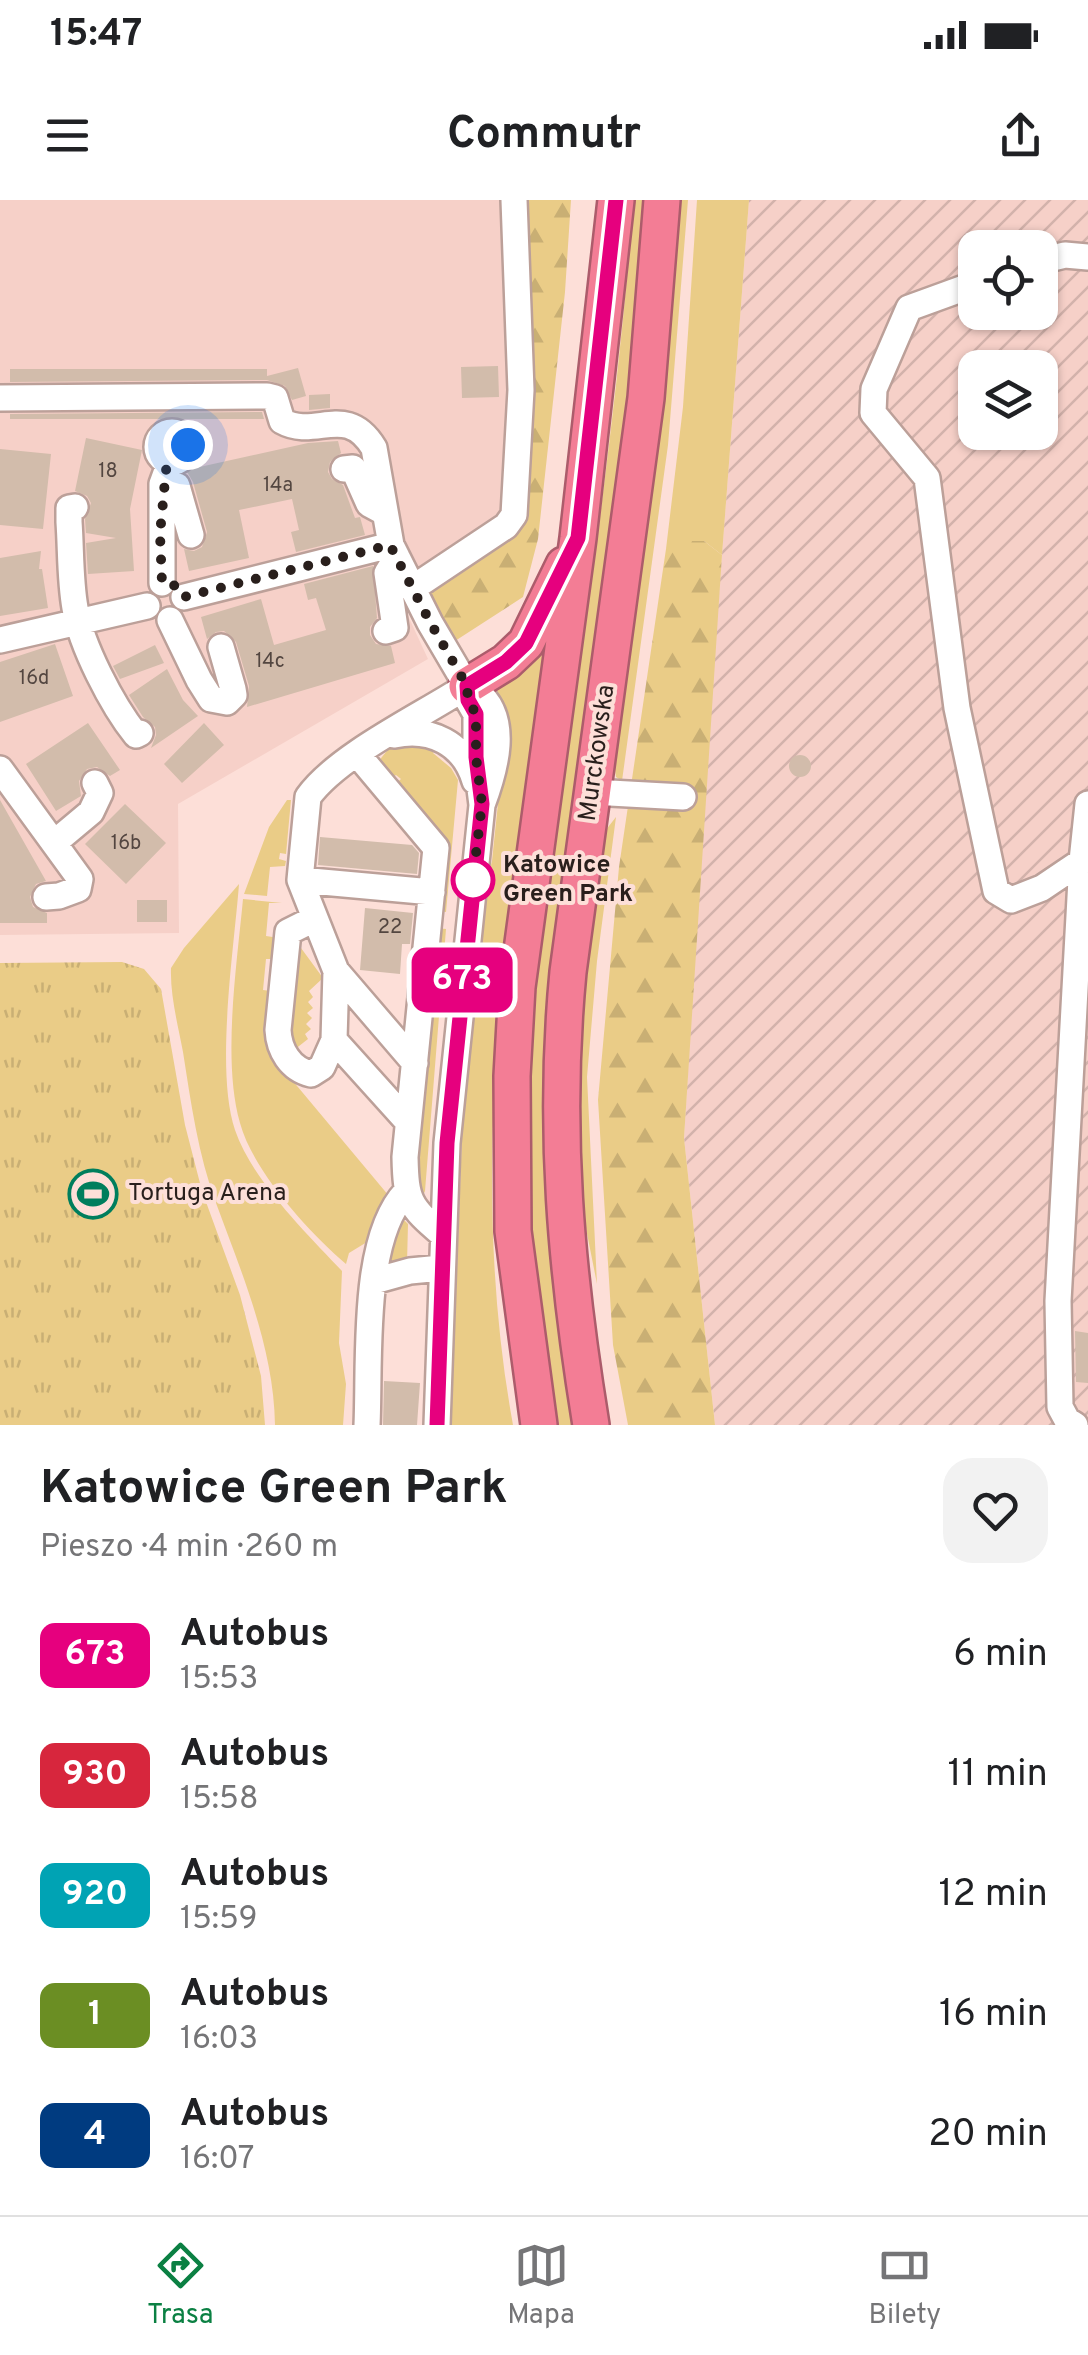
<!DOCTYPE html>
<html lang="pl">
<head>
<meta charset="utf-8">
<style>
  body { margin:0; font-family:Overpass,sans-serif; background:#f2f2f2; color:#202124; height:100vh; display:flex; flex-direction:column; font-size:38px; white-space:nowrap }
  * { box-sizing:border-box; margin:0 }
  p { font-size:32px; color:#757577 }
  .icon { flex:none; width:55px; height:55px; fill:none; stroke:currentColor; stroke-width:2; stroke-linecap:round; stroke-linejoin:round }
  .map { position:relative; height:1225px; overflow:hidden }
  .panel { display:flex; flex-direction:column; background:#fff; flex:1 }
  .panel>* { flex:none }
  .badge { padding:0 20px; border-radius:15px; font-size:35px; line-height:65px }
  .tools { position:absolute; left:958px; top:30px; display:grid; gap:20px }
  .tools a { display:grid; place-items:center; width:100px; height:100px; border-radius:20px; background:#fff; box-shadow:0 2px 8px #0004; font-size:50px }
  .you { position:absolute; width:50px; height:50px; margin:-25px; border:8px solid #fff; border-radius:50%; background:#1a73e8; box-shadow:0 0 0 15px #1a73e833 }
  .map>.badge { position:absolute; translate:-50% -50%; box-shadow:0 0 0 5px #fff }
  .round { display:grid; place-items:center; flex:none; width:105px; height:105px; border-radius:30px; background:#f2f2f2 }
  .head { display:flex; align-items:center; justify-content:space-between; height:170px; padding:0 40px }
  h1 { font-size:48px; font-weight:700; line-height:75px }
  ul { padding:0; list-style:none }
  li { display:flex; align-items:center; gap:30px; height:120px; padding:0 40px }
  li div { flex:1 }
  li b { display:block; font-size:38px }
  li em { font-style:normal }
  li .badge { min-width:110px; font-weight:700; text-align:center }
  .status { display:flex; justify-content:space-between; align-items:center; height:70px; padding:0 50px; background:#fff; direction:ltr }
  .status svg { height:28px; fill:currentColor }
  header { display:flex; justify-content:space-between; align-items:center; height:130px; padding:0 40px; background:#fff; font-size:45px; font-weight:700 }
  .tab-bar { display:flex; justify-content:space-around; align-items:center; height:140px; border-top:2px solid #e0e0e0; background:#fff; font-size:28px; color:#757577 }
  .tab-bar a { display:grid; justify-items:center; gap:5px }
  .tab-bar .on { color:#0b8043 }
  .map>svg:first-child { display:block }
</style>
</head>
<body>
<div class="status"><b>15:47</b><svg viewBox="0 0 49 12"><path d="M0 12V9h3v3zM5 12V6h3v6zM10 12V3h3v9zM15 12V0h3v12zM26 1h20v11H26zM47 4h2v5h-2z"/></svg></div>
<header><svg class="icon" aria-label="menu" viewBox="0 0 24 24"><path d="M4 6h16M4 12h16M4 18h16"/></svg>Commutr<svg class="icon" aria-label="share" viewBox="0 0 24 24"><path d="M12 15V3M7 8l5-5 5 5M5 13v7h14v-7"/></svg></header>
<div class="map">
<svg width="1088" height="1225" viewBox="0 0 1088 1225">
  <defs>
    <pattern id="industrial-furrows" width="10" height="10" patternUnits="userSpaceOnUse" patternTransform="scale(2.5)"><rect width="10" height="10" fill="#f6d0c8"/><path d="M-1 1l2-2M0 10L10 0M9 11l2-2" fill="none" stroke="#d3b2ab"/></pattern>
    <pattern id="forest-firs" width="22" height="20" patternUnits="userSpaceOnUse" patternTransform="scale(2.5)"><rect width="22" height="20" fill="#eacc87"/><path d="M5 1l3.5 6h-7zM16 11l3.5 6h-7z" fill="#c9af74"/></pattern>
    <pattern id="park-tufts" width="24" height="20" patternUnits="userSpaceOnUse" patternTransform="scale(2.5)"><rect width="24" height="20" fill="#eacc87"/><path d="M3 7l-1-3M5 7V3M7 7l1-3M15 17l-1-3M17 17v-4M19 17l1-3" fill="none" stroke="#c9af74"/></pattern>
  </defs>
  <rect width="100%" height="100%" fill="#fddfd8"/>
  <!-- built -->
  <path fill="#f6d0c8" d="M0,0H565L506,314L410,375L403,405L428,459L178,604L179,733L0,735Z"/>
  <!-- industrial -->
  <path fill="url(#industrial-furrows)" fill-rule="evenodd" d="M749,0H1088V1225H715L684,938L709,525ZM975,48H1040V112H975ZM975,168H1040V232H975Z"/>
  <!-- grass -->
  <path fill="#eacc87" d="M633,0H646L631,173L546,848C540,975 551,1100 574,1225H559C543,1131 529,1036 528,939C527,813 548,688 566,563C592,376 620,189 633,0Z
    M680,0H688L668,245L622,581L616,577L614,564L665,174Z
    M697,0H749L722,355L704,341L666,349L683,207Z
    M549,437C534,506 526,578 517,648C492,839 478,1034 513,1225H451L463,910L477,722L492,661L504,546L488,491Z
    M393,543L437,547L433,553L451,568L458,580L446,712L439,711L443,656L392,587L401,579L396,575L387,581L378,562Z
    M287,600H291L286,654L280,653L279,659L286,661L285,666L270,667L267,696L244,694L269,627Z
    M616,617L597,761L587,877L597,1084L579,993L578,913L586,777L605,631Z
    M239,684C234,750 215,870 235,930C252,980 306,1033 342,1071L339,1143L346,1184L343,1225H275C274,1148 242,1074 216,1003C198,954 191,903 183,852C178,825 170,796 171,768L184,748Z
    M243,699L282,703H269L266,736L279,738L277,759H266L263,790L271,791L267,850L389,996L367,1042L349,1053L346,1064C308,1031 253,971 240,923C222,860 237,764 243,699Z
    M437,728L446,729L425,991L420,1002L414,989Z
    M297,748H301L323,778L309,791L313,797L308,802L313,808L307,813L312,818L306,824L311,829L305,834L308,839L294,850L286,842Z
    M398,1014L408,1024L407,1063L387,1070Z"/>
  <!-- forest -->
  <path fill="url(#forest-firs)" d="M527,0H571L565,92L538,339L523,397L455,441L422,395L520,324L527,133Z
    M676,341H704L722,355L684,938L715,1225H628L613,1145L598,900L619,667L666,349Z"/>
  <!-- park -->
  <path fill="url(#park-tufts)" d="M122,762L144,769L161,789L185,925L202,991L240,1095L261,1176L265,1225H0V763Z"/>
  <!-- building -->
  <path fill="#d2bcab" d="M498,166L499,197L462,198L461,167Z
    M298,168L306,196L292,200L285,186L267,180L10,182V169H267V176Z
    M330,194V208L309,210V195Z
    M262,212L264,219H10V214Z
    M86,238L142,250L130,309L134,371L88,374L86,343L116,338L86,333L85,319L91,303L87,296L75,291Z
    M338,241L341,253L330,262L328,272L332,279L343,285L355,318L360,317L365,335L296,352L291,332L299,330L292,299L239,310L249,358L189,371L184,349L194,351L202,347L207,332L193,282L186,270L308,243Z
    M0,249L51,254L43,329L0,325Z
    M41,351L39,369H42L48,408L0,416V358Z
    M373,366L377,418L370,427V435L376,444L391,446L395,463L247,507L249,486L236,442L224,431L216,432L207,439L201,417L261,399L274,445L326,430L316,398L308,400L304,384Z
    M55,444L73,496L0,522V462Z
    M155,445L164,463L120,479L113,466Z
    M167,469L183,500L198,516L151,548L156,535L155,527L143,517L129,495Z
    M88,523L120,570L110,576L97,567L87,569L79,581L81,596L56,611L26,564Z
    M204,523L224,545L182,583L164,564Z
    M789 566a11 11 0 1 1 22 0a11 11 0 1 1-22 0Z
    M0,600L46,681L36,684L30,697L33,707L47,713V723H0Z
    M125,604L166,643L126,684L85,644Z
    M320,637L412,645L419,653L417,674L318,665Z
    M137,700H167V722H137Z
    M365,708L413,713L410,744H402L400,774L360,770Z
    M1075,1131L1088,1133V1183L1076,1182Z
    M384,1181L420,1183L417,1225H383Z"/>
  <g fill="none" stroke-linecap="round" stroke-linejoin="round">
    <!-- minor casing -->
    <g stroke="#bca099" stroke-width="30">
      <path id="minor" d="M1040,61L1065,55L1088,57
        M975,84L909,108L874,189L873,213L927,278L957,508L996,691L1011,700L1042,688L1082,661
        M0,198L267,196L275,198L282,221C316,240 346,202 374,248L391,345L430,423L467,486L468,500L476,514V557L482,605
        M157 247a15 15 0 1 1 30 0a15 15 0 1 1-30 0Z
        M344,269L353,268L369,304L382,311
        M162,284L177,286L191,335
        M75,307L69,308V322C71,350 70,380 75,408C81,445 112,505 136,535L140,533
        M162,383V284L170,262
        M413,388L506,326L514,315L521,190L514,0
        M184,397L391,345
        M170,420L199,480L211,499L227,502L234,495L233,489L221,447
        M386,431L395,428L387,373L397,357
        M0,440L147,406
        M394,535C430,527 464,543 475,581
        M358,555L436,648L405,957C406,1001 409,1006 442,1034
        M0,569L80,679L78,689L59,696L46,697
        M592,592L683,597
        M54,643L91,612L100,593L95,583
        M300,680L432,692
        M314,719L288,732L278,830C279,850 290,869 311,874L322,867L334,840L336,771L300,680L308,597C338,555 423,515 467,486
        M336,771L415,863
        M334,840L408,922
        M374,1081L410,1071L441,1068
        M367,1225C370,1161 361,1039 406,992
        M437,1225L447,943L482,605C495,570 511,518 476,491
        M1075,1225L1067,1220L1060,1207L1058,1101L1082,661L1088,604"/>
    </g>
    <!-- highway casing -->
    <g stroke="#ac5c6b" stroke-width="40">
      <path id="highway" d="M467,486L506,462L526,443L564,365
        M539,1225L513,1031L512,876L517,787L578,338L616,0
        M591,1225C566,1071 553,928 568,772L646,198L662,0"/>
    </g>
    <!-- minor -->
    <use href="#minor" stroke="#fff" stroke-width="25"/>
    <!-- highway -->
    <use href="#highway" stroke="#f37d95" stroke-width="35"/>
  </g>
  <g fill="none" stroke-linecap="round" stroke-linejoin="round">
    <!-- line casing -->
    <g stroke="#fff" stroke-width="22">
      <path id="line" d="M437,1225L447,943L482,604L476,557V514L468,500L467,486L506,462L526,443L578,338L616,0"/>
    </g>
    <!-- line -->
    <use href="#line" stroke="#e6007e" stroke-width="15"/>
    <!-- walk -->
    <path stroke="#291f1c" stroke-width="10" stroke-dasharray="0 18" d="M188,245C186,257 181,261 170,262L166,270L160,334L162,383L177,386L184,397L390,345L430,422L467,486L468,500L476,514V557L482,604L471,695L473,680"/>
  </g>
  <!-- icons -->
  <defs>
    <g id="stadium-ring" transform="scale(2.5)"><circle r="9.5" fill="#fddfd8" stroke="#007e5d" stroke-width="1.5"/><path d="M0-5a6.5 5 0 1 0 0 10a6.5 5 0 1 0 0-10ZM-3.5-1.8h7v3.6h-7Z" fill="#007e5d"/></g>
  </defs>
  <g fill-rule="evenodd">
    <use href="#stadium-ring" x="93" y="994"/>
  </g>
  <!-- markers -->
  <circle fill="#fff" stroke="#e6007e" stroke-width="5" cx="473" cy="680" r="20"/>
  <g text-anchor="middle" dominant-baseline="central" stroke-width="8" stroke-linejoin="round" paint-order="stroke">
    <!-- number labels -->
    <g font-size="20" fill="#534640">
      <text x="108" y="272">18</text>
      <text x="278" y="286">14a</text>
      <text x="270" y="462">14c</text>
      <text x="34" y="479">16d</text>
      <text x="126" y="644">16b</text>
      <text x="390" y="728">22</text>
    </g>
    <!-- street labels -->
    <g font-size="25" fill="#291f1c" stroke="#fddfd8">
      <text transform="translate(598 553) rotate(-82)">Murckowska</text>
    </g>
    <!-- stop labels -->
    <g font-size="25" font-weight="bold" fill="#291f1c" stroke="#fddfd8" text-anchor="start">
      <text x="503" y="666">Katowice<tspan x="503" dy="29">Green Park</tspan></text>
    </g>
    <!-- poi labels -->
    <g font-size="25" fill="#291f1c" stroke="#fddfd8" text-anchor="start">
      <text x="128" y="994">Tortuga Arena</text>
    </g>
  </g>
</svg>
<div class="tools">
<a><svg class="icon" aria-label="locate" viewBox="0 0 24 24"><circle cx="12" cy="12" r="6"/><path d="M12 2v4M12 18v4M2 12h4M18 12h4"/></svg></a>
<a><svg class="icon" aria-label="layers" viewBox="0 0 24 24"><path d="M12 4l9 5-9 5-9-5zM3 14l9 5 9-5"/></svg></a>
</div>
<div class="you" style="left:188px;top:245px"></div>
<b class="badge" style="left:462px;top:780px;background:#e6007e;color:#fff">673</b>
</div>
<section class="panel">
<div class="head"><div><h1>Katowice Green Park</h1><p>Pieszo · 4 min · 260 m</p></div><a class="round"><svg class="icon" aria-label="heart" viewBox="0 0 24 24"><path d="M12 20l-8-8c-3-5 5-10 8-4 3-6 11-1 8 4z"/></svg></a></div>
<ul>
<li><span class="badge" style="background:#e6007e;color:#fff">673</span><div><b>Autobus</b><p>15:53</p></div><em>6 min</em></li>
<li><span class="badge" style="background:#d7263d;color:#fff">930</span><div><b>Autobus</b><p>15:58</p></div><em>11 min</em></li>
<li><span class="badge" style="background:#00a3b4;color:#fff">920</span><div><b>Autobus</b><p>15:59</p></div><em>12 min</em></li>
<li><span class="badge" style="background:#6b8e23;color:#fff">1</span><div><b>Autobus</b><p>16:03</p></div><em>16 min</em></li>
<li><span class="badge" style="background:#003b80;color:#fff">4</span><div><b>Autobus</b><p>16:07</p></div><em>20 min</em></li>
</ul>
</section>
<nav class="tab-bar">
<a class="on"><svg class="icon" aria-label="directions" viewBox="0 0 24 24"><path d="M12 3l9 9-9 9-9-9zM9 14v-3h6M13 9l2 2-2 2"/></svg>Trasa</a>
<a><svg class="icon" aria-label="map" viewBox="0 0 24 24"><path d="M3 6l6-2 6 2 6-2v14l-6 2-6-2-6 2zM9 4v14M15 6v14"/></svg>Mapa</a>
<a><svg class="icon" aria-label="tickets" viewBox="0 0 24 24"><path d="M3 7h18v10H3zM15 7v10"/></svg>Bilety</a>
</nav>
</body>
</html>
